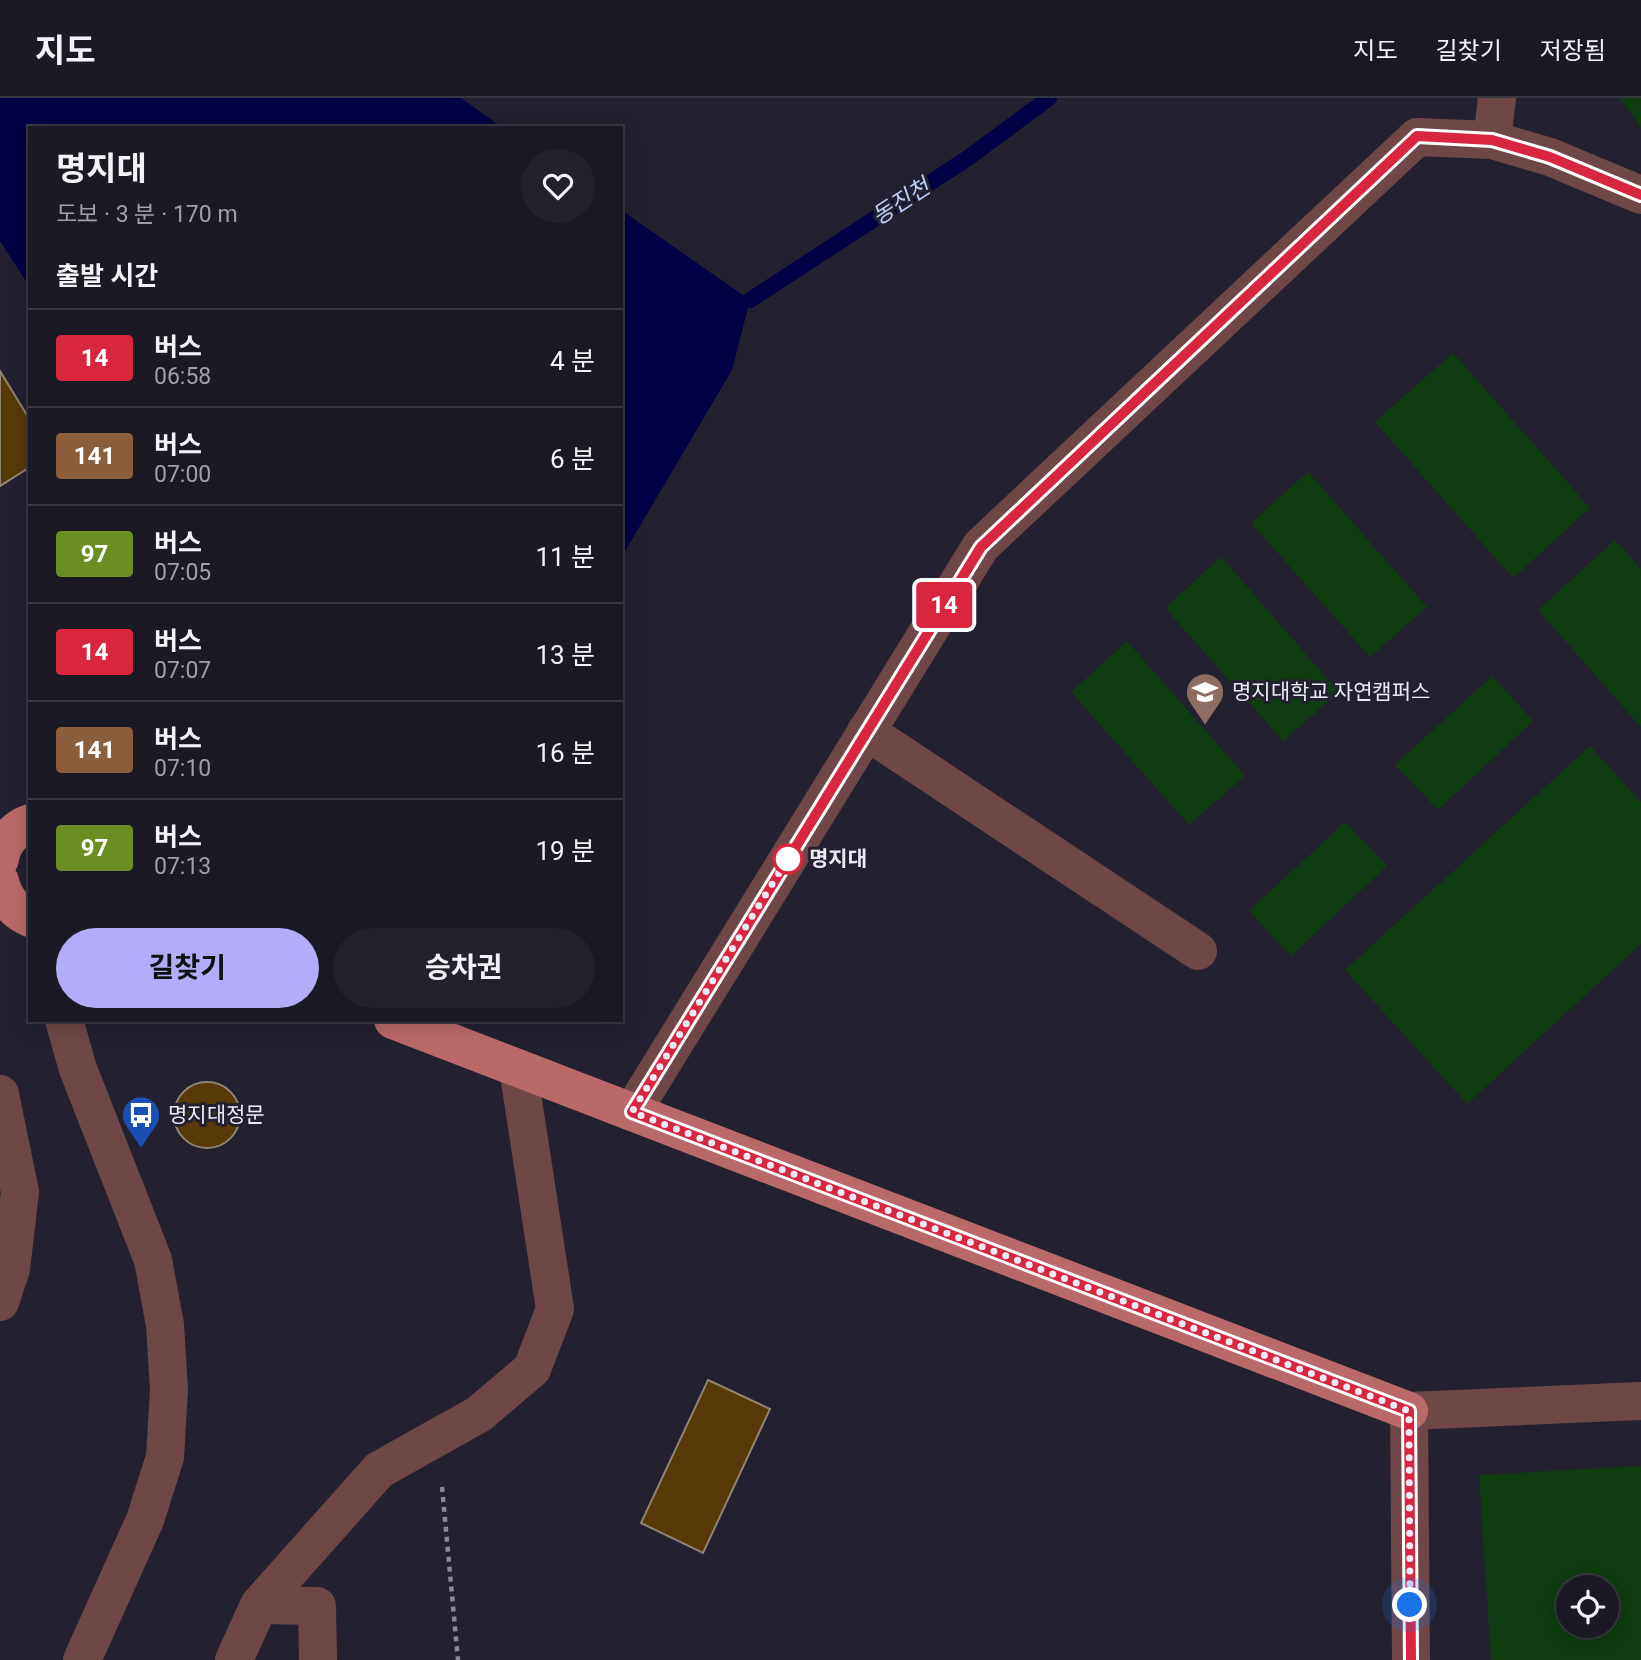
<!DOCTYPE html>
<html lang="ko">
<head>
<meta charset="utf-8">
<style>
  body { margin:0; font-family:Roboto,"Noto Sans KR",sans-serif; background:#23222c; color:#f1f3f6; height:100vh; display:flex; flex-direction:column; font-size:26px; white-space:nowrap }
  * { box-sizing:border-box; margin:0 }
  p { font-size:23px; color:#9fa0a6 }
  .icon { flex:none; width:38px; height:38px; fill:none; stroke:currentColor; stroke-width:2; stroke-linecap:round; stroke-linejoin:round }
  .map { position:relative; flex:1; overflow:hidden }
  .sheet { position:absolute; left:28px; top:28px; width:595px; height:896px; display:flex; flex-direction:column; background:#1a1924; border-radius:0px; box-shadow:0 4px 18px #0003,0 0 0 2px #383841 }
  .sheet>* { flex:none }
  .badge { padding:0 14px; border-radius:5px; font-size:24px; line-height:46px }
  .buttons { position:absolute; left:1556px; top:1477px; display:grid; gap:14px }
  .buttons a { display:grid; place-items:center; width:63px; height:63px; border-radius:50%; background:#1a1924; box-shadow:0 4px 18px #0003,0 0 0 2px #383841; font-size:35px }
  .you { position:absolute; width:35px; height:35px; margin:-18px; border:5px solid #fff; border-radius:50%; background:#1a73e8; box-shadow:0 0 0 10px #1a73e833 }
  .map>.badge { position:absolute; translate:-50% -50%; box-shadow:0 0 0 4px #fff }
  h2 { padding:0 28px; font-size:26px; line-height:63px }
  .round { display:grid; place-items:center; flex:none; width:74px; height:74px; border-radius:37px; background:#23222c }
  .headline { display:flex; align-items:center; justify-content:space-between; height:119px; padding:0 28px }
  h1 { font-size:33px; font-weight:700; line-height:52px }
  .primary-button { display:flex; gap:14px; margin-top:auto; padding:14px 28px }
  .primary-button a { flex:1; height:80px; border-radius:42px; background:#b3adf9; color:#111; font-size:28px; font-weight:700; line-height:80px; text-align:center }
  .primary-button a+a { background:#23222c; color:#f1f3f6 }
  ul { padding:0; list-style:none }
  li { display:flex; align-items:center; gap:21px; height:98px; padding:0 28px; border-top:2px solid #383841 }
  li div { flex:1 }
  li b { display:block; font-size:26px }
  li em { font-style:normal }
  li .badge { min-width:77px; font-weight:700; text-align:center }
  header { display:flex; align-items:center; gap:42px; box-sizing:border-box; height:98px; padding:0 35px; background:#1a1924; border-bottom:2px solid #383841 }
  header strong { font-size:33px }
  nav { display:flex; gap:38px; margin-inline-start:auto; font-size:24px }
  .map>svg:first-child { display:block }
</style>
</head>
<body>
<header>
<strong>지도</strong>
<nav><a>지도</a><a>길찾기</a><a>저장됨</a></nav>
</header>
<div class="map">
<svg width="1641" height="1562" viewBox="0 0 1641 1562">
  <rect width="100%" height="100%" fill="#232130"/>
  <!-- green -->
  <path fill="#0f3c11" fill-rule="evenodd" d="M1620,0H1641V30Z
    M1453,255L1590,410L1513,480L1375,324Z
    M1308,374L1427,509L1370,559L1251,425Z
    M1615,442L1641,471V629L1538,512Z
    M1221,459L1339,594L1283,643L1165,510Z
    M1127,543L1245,678L1189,727L1071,594Z
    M1492,578L1533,623L1438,712L1395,667Z
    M1590,648L1641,704V846L1467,1006L1345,872Z
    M1345,724L1387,768L1291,858L1249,813Z
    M1641,1368V1562H1491L1479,1377ZM1568,1489H1606V1528H1568Z"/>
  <!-- water -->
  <path fill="#010044" d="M0,0H461L503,30H30V189L0,143Z
    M621,112L750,202L732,272L621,460Z"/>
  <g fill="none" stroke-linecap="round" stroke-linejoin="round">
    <!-- stream -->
    <path stroke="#010044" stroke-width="16" d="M750,202L968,60L1049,0"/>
  </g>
  <!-- building -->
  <path fill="#573a08" stroke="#908473" stroke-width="2" d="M0,273L30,322V369L0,388Z
    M174 1017a33 33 0 1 1 66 0a33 33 0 1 1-66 0Z
    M708,1282L770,1311L703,1455L641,1425Z"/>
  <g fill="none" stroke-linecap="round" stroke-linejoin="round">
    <!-- path -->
    <path stroke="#898894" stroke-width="4.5" stroke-dasharray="5 5" stroke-linecap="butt" d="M442,1389L458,1562"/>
    <!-- minor -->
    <path stroke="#6f4747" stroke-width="38" d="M1492,42L1497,0
      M866,633L1198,853
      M64,922L78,971L153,1162L165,1227L169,1292L165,1359L145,1422L82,1562
      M0,996L20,1094L11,1171L0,1204
      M632,1014L981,448L1417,39L1492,42L1550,59L1641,97
      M259,1507L317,1508L318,1562
      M234,1562L259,1507L379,1372L479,1316L532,1271L555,1211L518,970
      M1411,1562L1409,1313L1641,1303"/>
    <!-- major -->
    <path stroke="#ba6969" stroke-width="38" d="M0,761C2,745 15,730 30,725
      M0,783C4,800 14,813 30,820
      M393,922L1409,1313"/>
  </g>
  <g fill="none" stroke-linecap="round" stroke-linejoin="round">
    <!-- line casing -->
    <g stroke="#fff" stroke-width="16">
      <path id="line" d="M1411,1562L1409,1313L632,1014L981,449L1417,38L1492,42L1550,59L1641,97"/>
    </g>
    <!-- line -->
    <use href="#line" stroke="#d7263d" stroke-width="10"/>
    <!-- walk -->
    <path stroke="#ebebf5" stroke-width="7" stroke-dasharray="0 12.6" d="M788,761L793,752L632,1014L1409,1313L1410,1507"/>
  </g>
  <!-- icons -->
  <defs>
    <g id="university-pin" transform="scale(2.0125)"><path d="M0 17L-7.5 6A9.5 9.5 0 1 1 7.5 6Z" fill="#8d6e63" stroke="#232130"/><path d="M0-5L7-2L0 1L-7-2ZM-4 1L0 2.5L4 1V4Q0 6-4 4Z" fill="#fff"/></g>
    <g id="bus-pin" transform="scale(2.0125)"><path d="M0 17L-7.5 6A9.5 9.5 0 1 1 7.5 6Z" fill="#1a4fb4" stroke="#232130"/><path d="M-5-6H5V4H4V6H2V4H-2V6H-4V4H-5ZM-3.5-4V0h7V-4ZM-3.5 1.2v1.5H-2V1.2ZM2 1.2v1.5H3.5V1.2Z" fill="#fff"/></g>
  </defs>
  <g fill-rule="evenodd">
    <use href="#university-pin" x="1205" y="594"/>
    <use href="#bus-pin" x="141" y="1017"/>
  </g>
  <!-- markers -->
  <circle fill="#fff" stroke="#d7263d" stroke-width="3.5" cx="788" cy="761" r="14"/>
  <g text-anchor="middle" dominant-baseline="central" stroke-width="6" stroke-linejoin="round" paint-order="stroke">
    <!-- poi labels -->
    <g font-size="21" fill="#ebebf5" stroke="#232130" text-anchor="start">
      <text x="1232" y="594">명지대학교 자연캠퍼스</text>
      <text x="168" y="1017">명지대정문</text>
    </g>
    <!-- stop labels -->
    <g font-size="21" font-weight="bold" fill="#ebebf5" stroke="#232130" text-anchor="start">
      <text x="809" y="761">명지대</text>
    </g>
    <!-- water labels -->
    <g font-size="23" font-style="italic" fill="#bccff8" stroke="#232130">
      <text transform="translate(901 104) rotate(-33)">동진천</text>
    </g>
  </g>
</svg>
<div class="buttons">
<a><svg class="icon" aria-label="locate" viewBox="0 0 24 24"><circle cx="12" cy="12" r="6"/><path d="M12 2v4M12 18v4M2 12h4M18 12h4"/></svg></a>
</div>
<div class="you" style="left:1410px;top:1507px"></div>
<b class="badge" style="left:944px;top:507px;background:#d7263d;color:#fff">14</b>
<section class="sheet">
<div class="headline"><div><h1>명지대</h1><p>도보 · 3 분 · 170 m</p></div><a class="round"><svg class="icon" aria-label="heart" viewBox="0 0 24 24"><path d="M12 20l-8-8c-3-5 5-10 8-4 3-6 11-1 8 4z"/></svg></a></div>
<h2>출발 시간</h2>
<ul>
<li><span class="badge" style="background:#d7263d;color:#fff">14</span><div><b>버스</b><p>06:58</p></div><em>4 분</em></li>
<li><span class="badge" style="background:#8b5e3c;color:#fff">141</span><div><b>버스</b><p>07:00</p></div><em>6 분</em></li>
<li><span class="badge" style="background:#6b8e23;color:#fff">97</span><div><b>버스</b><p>07:05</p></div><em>11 분</em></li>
<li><span class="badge" style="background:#d7263d;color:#fff">14</span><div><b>버스</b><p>07:07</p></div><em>13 분</em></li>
<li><span class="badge" style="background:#8b5e3c;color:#fff">141</span><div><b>버스</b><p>07:10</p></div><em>16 분</em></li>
<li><span class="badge" style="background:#6b8e23;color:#fff">97</span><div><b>버스</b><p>07:13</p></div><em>19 분</em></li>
</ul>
<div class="primary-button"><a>길찾기</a><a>승차권</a></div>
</section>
</div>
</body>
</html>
